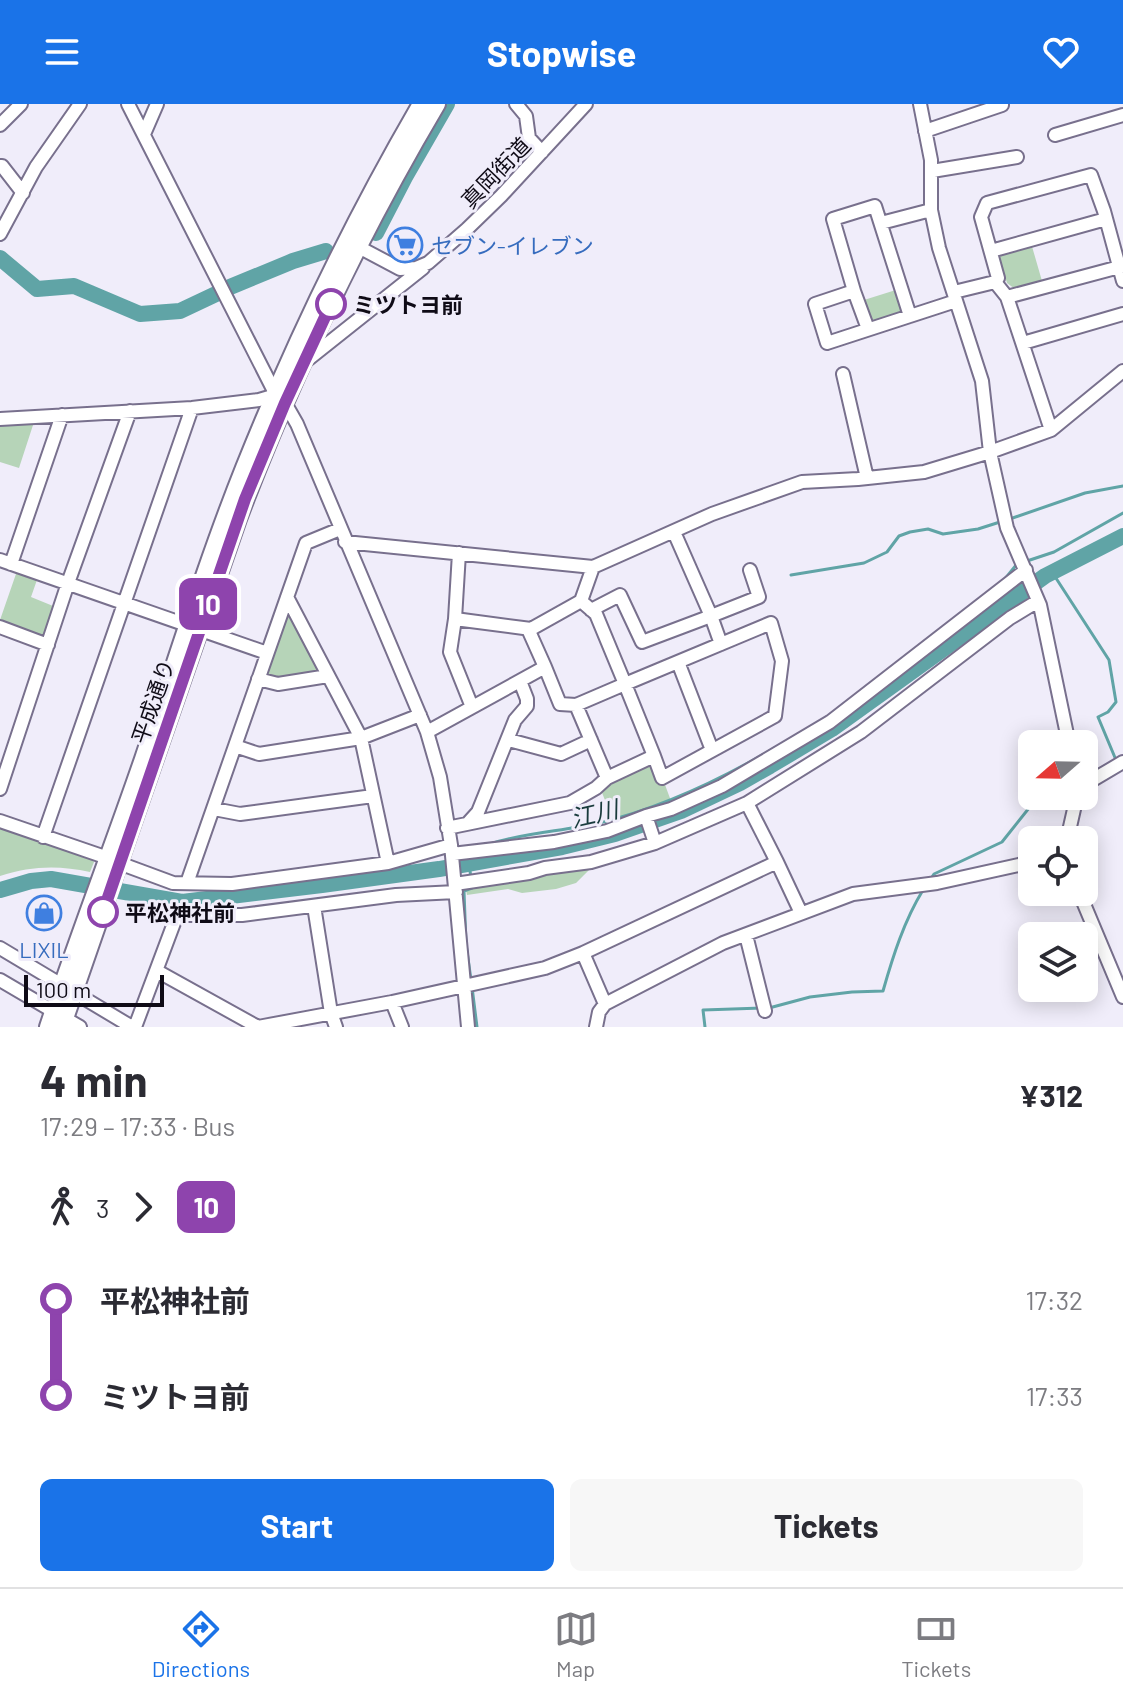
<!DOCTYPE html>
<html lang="en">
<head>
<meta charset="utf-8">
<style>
  body { margin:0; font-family:Barlow,"Noto Sans JP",sans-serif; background:#f7f7f7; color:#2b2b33; height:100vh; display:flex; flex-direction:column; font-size:30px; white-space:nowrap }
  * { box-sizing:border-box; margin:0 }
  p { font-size:26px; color:#7c7c81 }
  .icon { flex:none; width:44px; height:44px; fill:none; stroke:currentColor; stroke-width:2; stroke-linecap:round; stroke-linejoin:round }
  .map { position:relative; height:923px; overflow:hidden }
  .side { display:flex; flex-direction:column; background:#fff; flex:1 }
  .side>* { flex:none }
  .badge { padding:0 16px; border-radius:12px; font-size:28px; line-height:52px }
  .needle { width:52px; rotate:250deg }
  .controls { position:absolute; left:1018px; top:626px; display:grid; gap:16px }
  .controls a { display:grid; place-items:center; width:80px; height:80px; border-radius:12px; background:#fff; box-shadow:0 4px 20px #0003; font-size:40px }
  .scale { position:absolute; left:24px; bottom:20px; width:140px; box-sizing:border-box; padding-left:8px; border:4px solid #0f0b16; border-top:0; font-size:22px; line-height:28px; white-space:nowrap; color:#0f0b16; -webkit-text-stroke:6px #f0edfa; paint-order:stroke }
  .map>.badge { position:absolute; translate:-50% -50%; box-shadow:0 0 0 4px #fff }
  .legs { display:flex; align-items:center; gap:12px; height:88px; padding:0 40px; font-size:26px }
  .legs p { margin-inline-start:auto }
  .headline { display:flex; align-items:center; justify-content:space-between; height:136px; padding:0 40px }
  h1 { font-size:44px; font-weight:700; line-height:60px }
  .primary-button { display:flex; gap:16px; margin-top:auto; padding:16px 40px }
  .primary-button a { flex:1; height:92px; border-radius:12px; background:#1a73e8; color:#fff; font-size:32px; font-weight:700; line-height:92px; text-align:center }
  .primary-button a+a { background:#f7f7f7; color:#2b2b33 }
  ul { padding:0 40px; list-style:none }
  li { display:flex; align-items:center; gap:28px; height:96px; font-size:30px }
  li i { display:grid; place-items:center; width:12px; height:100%; margin:0 10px; background:currentColor }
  li i::after { content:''; width:20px; height:20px; margin:-10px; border:6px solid; border-radius:50%; background:#fff }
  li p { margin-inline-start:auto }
  li:first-child i { background:linear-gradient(#0000 50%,currentColor 0) }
  li:last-child i { background:linear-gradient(currentColor 50%,#0000 0) }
  header { display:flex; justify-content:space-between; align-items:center; height:104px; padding:0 40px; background:#1a73e8; color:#fff; font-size:36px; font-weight:700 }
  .menu { display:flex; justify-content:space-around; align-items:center; height:112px; border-top:2px solid #e1e1e2; background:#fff; font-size:22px; color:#7c7c81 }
  .menu a { display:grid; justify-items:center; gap:4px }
  .menu .active { color:#1a73e8 }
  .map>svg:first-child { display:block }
</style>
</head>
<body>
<header><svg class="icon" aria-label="menu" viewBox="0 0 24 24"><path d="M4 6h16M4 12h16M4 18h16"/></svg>Stopwise<svg class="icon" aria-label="heart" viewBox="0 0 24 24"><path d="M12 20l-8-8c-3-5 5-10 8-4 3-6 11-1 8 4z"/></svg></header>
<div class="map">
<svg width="1123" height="923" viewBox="0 0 1123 923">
  <rect width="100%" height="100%" fill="#f0edfa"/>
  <!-- green -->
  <path fill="#b6d4b8" d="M1031,139L1042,177L1015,185L1007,179L999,152L1003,146Z
    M899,185L905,204L902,209L876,218L870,215L864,196Z
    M34,318L19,364L0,358V321Z
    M17,467L38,473L31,493L58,504L50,529L43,532L0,516Z
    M285,508H292L321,563L318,571L281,575L267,572L265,566Z
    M650,657L657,659L671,697L613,717L601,686L616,671Z
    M0,721L91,752L94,758L90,768C58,761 31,762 0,772Z
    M591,764L576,779L556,785L522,789L508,785L467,791L464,775Z"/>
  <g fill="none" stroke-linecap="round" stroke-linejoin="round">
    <!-- stream -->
    <path stroke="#60a4a6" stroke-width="3" d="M150,214L155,208
      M1007,416L1085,389L1123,382
      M1024,458L1054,448L1123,409
      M1052,468L1109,556L1116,598L1108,608L1098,613L1116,656
      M791,471L864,459L887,448L899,432L910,428L928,425L943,430L978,425L1000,418
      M1004,476L1017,460
      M1084,673L1109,660
      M490,740C521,729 565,727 599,719C661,704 722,675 776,643
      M469,760L471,774
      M930,776L934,770L1002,738L1033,699L1047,692
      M471,876L466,840L464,787L472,784V781
      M472,883L477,923
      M769,904L810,893L852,888L883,887C893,852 904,817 923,786
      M705,923L703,906L762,904"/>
    <!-- river -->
    <path stroke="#60a4a6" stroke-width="16" d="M376,129L405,73L447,0
      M0,154L37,185L74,182L140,210L180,207L216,190
      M230,183L293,157L326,147
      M0,786L31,777L51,775L182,798L322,781L439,765L562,743L615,730L681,707L740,679L770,662L832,625L1045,472L1123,432"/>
    <!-- minor casing -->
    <g stroke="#78708d" stroke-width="16">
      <path id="minor" d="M128,0L276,291L285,299L297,320L427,628L440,673L451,741L468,923
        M516,0L526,12L529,34L542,48
        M920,0L931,56V106L939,144L982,277L990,348L1007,424L1040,501L1069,640
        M0,21L21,0
        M925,27L1002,1
        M144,30L157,0
        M1055,31L1123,11
        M0,62H2L23,89
        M932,67L1017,53
        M881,119L931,106
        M0,130L36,63L80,0
        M353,140L400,165L416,164L428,159L467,125L501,92L586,0
        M991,147L1106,115
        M995,178L998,174L981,113L987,99L1091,71L1104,107L1123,177
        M854,187L868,225
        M954,188L995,178L1007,193L1123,162
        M1007,193L1051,326
        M910,212L875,102L833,115L854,187L815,200L827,239L956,197
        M1023,239L1123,210
        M306,257L423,164
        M843,270L867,374
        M0,315L192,304L259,296L276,291
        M345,438L593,463L712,410L802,378L858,375L924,368L990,348L1051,326L1123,267
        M459,449L455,515L531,525L581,497
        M0,456L267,549
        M11,460L62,311
        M287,493L361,634L388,759
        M591,506L620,491L642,538L711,512L674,428
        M455,515L450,548L472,603
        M0,523L48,541
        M528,525L545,563
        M721,540L711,512L759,493L750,466
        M678,558L712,646
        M258,575L278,580L328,572
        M576,601L607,674
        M427,628L545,563L560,600L576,601L625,580L596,510L581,497L593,463
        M509,636L561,650L591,636
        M235,642L259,650L361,634L420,611
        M1084,681L1123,658
        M0,685L68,479L130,307
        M214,705L240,710L373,692
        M646,712L655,739
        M0,717L108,754
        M468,719L478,708L515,616L527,602V595L520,577
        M447,724L570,699L596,684L607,674L654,652L662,674L775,612L782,557L771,519L625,580L654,652
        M43,733L192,304
        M1067,736L1077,692
        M452,750L554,738L607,727L646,712L671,705L722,682L830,618L1026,466
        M777,758L747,699L861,628L1010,514L1038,497
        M119,759L173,779L232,780L388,759L451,741
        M187,779L306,439L340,425
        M455,780L529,769L545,764L591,758L655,739L747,699
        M1079,788L1123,893
        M314,802L331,909L336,923
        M746,831L765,907
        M0,844L132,923
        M583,849L605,900
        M157,867L258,923L392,898L545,864L583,849L777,758L801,809
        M0,876L80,923
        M392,898L402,923
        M135,923L177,811H242L396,791L456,788
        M596,923L599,908L605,900L723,839L853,790L937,779L1032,758"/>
    </g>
    <!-- major casing -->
    <g stroke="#78708d" stroke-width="20">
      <path id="major" d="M48,923C78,833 112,745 143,655C176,558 206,459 244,364C294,239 353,117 421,0
        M62,923L238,415C292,272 359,132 437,0"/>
    </g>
    <!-- minor -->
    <use href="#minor" stroke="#fff" stroke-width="12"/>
    <!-- major -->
    <use href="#major" stroke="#fff" stroke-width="16"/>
  </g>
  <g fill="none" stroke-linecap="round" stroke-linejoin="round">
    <!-- line-1 casing -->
    <g stroke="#fff" stroke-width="18">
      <path id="line-1" d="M103,808L245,395L285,299L331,200"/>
    </g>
    <!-- line-1 -->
    <use href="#line-1" stroke="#8e44ad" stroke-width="12"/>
  </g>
  <!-- icons -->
  <defs>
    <g id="supermarket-ring" transform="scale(1.8)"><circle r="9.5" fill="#f0edfa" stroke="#3f7fe0" stroke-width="1.5"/><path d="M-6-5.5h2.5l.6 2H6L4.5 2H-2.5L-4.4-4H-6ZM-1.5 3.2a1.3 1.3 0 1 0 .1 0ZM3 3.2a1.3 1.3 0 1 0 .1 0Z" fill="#3f7fe0"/></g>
    <g id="shop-ring" transform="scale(1.8)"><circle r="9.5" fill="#f0edfa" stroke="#3f7fe0" stroke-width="1.5"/><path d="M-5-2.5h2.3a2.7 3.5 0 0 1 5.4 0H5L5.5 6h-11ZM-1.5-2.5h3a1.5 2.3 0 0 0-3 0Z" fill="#3f7fe0"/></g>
  </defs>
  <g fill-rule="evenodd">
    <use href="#supermarket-ring" x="405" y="141"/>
    <use href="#shop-ring" x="44" y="809"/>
  </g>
  <!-- markers -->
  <g fill="#fff" stroke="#8e44ad" stroke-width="4">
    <circle cx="331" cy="200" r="14"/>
    <circle cx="103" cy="808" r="14"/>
  </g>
  <g text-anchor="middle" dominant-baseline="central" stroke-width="6" stroke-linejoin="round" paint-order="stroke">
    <!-- street labels -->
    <g font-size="22" fill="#0f0b16" stroke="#f0edfa">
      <text transform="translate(495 68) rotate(-46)">真岡街道</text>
      <text transform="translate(152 597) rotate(-71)">平成通り</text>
    </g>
    <!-- shop labels -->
    <g font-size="22" fill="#366cbe" stroke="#f0edfa" text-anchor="start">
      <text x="431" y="141">セブン-イレブン</text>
      <text x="44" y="845" text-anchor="middle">LIXIL</text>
    </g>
    <!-- stop labels -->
    <g font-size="22" font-weight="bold" fill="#0f0b16" stroke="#f0edfa" text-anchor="start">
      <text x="353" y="200">ミツトヨ前</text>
      <text x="125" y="808">平松神社前</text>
    </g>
    <!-- water labels -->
    <g font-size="24" font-style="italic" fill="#193b3c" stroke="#f0edfa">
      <text transform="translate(594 709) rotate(-13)">江川</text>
    </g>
  </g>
</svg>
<div class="controls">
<a><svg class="needle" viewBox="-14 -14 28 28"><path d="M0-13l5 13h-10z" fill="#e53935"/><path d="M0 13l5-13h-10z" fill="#7c7c81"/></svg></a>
<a><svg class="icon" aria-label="locate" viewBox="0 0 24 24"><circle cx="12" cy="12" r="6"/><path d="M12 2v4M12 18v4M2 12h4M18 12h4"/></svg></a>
<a><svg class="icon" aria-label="layers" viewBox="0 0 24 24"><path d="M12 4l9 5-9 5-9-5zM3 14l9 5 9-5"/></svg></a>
</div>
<div class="scale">100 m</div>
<b class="badge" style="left:208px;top:500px;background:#8e44ad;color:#fff">10</b>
</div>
<section class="side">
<div class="headline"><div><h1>4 min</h1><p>17:29 – 17:33 · Bus</p></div><b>¥312</b></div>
<div class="legs"><svg class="icon" aria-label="walk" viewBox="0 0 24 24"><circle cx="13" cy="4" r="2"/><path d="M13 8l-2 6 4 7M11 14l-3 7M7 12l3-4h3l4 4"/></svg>3<svg class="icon" aria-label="forward" viewBox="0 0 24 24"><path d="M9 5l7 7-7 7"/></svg><b class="badge" style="background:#8e44ad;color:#fff">10</b></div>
<ul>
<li><i style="color:#8e44ad"></i><b>平松神社前</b><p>17:32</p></li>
<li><i style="color:#8e44ad"></i><b>ミツトヨ前</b><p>17:33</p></li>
</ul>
<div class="primary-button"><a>Start</a><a>Tickets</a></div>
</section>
<nav class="menu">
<a class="active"><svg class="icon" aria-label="directions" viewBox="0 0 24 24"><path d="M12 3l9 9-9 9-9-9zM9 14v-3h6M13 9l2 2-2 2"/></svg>Directions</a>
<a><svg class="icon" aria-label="map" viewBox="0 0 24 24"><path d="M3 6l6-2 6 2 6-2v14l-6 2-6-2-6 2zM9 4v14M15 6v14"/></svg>Map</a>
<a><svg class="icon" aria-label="tickets" viewBox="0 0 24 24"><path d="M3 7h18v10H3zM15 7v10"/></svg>Tickets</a>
</nav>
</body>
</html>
